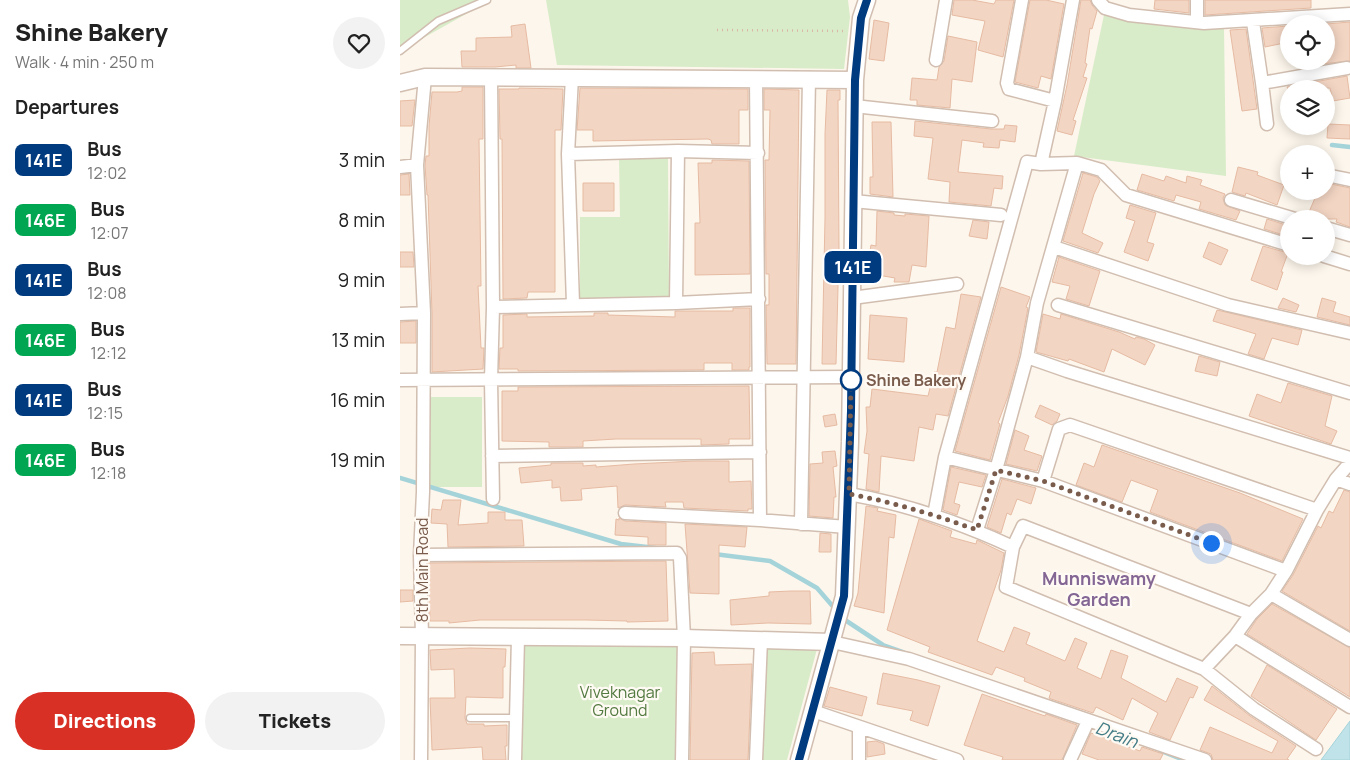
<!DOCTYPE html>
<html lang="en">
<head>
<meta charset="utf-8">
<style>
  body { margin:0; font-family:Manrope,sans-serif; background:#f2f2f2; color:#222; height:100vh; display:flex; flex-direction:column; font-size:19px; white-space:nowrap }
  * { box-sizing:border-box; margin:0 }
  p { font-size:16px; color:#767676 }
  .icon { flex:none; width:28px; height:28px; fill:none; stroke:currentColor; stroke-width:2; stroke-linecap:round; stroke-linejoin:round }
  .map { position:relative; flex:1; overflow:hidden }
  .panel { display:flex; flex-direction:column; background:#fff; width:400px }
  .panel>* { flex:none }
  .badge { padding:0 10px; border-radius:8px; font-size:18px; line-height:32px }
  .controls { position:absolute; left:880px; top:15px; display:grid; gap:10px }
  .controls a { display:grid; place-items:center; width:55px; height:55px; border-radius:50%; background:#fff; box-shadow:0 2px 12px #0003; font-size:25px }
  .you { position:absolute; width:25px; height:25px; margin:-12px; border:4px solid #fff; border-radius:50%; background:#1a73e8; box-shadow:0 0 0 8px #1a73e833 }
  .map>.badge { position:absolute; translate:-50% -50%; box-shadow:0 0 0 2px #fff }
  h2 { padding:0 15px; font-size:19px; line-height:45px }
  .round { display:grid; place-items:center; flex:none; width:52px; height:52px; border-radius:26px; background:#f2f2f2 }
  .head { display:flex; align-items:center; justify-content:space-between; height:85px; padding:0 15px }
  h1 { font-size:24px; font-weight:800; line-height:38px }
  .action { display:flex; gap:10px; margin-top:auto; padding:10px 15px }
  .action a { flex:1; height:58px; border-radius:30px; background:#d93025; color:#fff; font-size:20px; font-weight:800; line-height:58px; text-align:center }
  .action a+a { background:#f2f2f2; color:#222 }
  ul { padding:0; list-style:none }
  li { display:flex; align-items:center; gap:15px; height:60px; padding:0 15px }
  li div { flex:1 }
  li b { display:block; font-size:19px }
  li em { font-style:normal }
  li .badge { min-width:55px; font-weight:700; text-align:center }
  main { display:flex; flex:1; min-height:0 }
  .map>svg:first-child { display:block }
</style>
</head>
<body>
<main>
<section class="panel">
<div class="head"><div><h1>Shine Bakery</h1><p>Walk · 4 min · 250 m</p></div><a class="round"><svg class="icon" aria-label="heart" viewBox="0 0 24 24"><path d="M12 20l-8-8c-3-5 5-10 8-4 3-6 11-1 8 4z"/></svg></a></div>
<h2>Departures</h2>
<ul>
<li><span class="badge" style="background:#003b80;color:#fff">141E</span><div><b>Bus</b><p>12:02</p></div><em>3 min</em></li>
<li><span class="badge" style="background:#00a651;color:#fff">146E</span><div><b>Bus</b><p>12:07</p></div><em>8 min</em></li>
<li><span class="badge" style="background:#003b80;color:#fff">141E</span><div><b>Bus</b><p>12:08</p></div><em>9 min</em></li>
<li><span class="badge" style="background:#00a651;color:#fff">146E</span><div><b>Bus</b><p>12:12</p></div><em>13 min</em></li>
<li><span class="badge" style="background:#003b80;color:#fff">141E</span><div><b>Bus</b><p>12:15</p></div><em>16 min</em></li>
<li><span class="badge" style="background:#00a651;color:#fff">146E</span><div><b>Bus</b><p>12:18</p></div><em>19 min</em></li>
</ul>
<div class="action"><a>Directions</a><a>Tickets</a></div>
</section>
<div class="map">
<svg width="950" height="760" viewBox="0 0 950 760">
  <rect width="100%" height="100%" fill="#fdf6ec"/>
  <!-- green -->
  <path fill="#d8ecc9" d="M0,0H91L0,51Z
    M146,0H448L450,17L444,69L157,65Z
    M704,15L824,28L826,176L674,156Z
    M219,157H268L269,298H180V217H220Z
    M29,397H82V487H30Z
    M280,640L281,760H122V644Z
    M367,646L417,649L387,760H362Z"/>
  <!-- water -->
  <path fill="#bfe3e8" stroke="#a5d3da" d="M950,721V760H921Z"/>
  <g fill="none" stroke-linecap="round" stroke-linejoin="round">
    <!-- stream -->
    <path stroke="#a5d3da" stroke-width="4.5" d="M932,145L950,147
      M0,478L221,544L256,548
      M314,554L370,561L417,588L436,610
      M442,618L483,645L503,652
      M761,751L784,760"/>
  </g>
  <!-- building -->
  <path fill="#f3d5c3" stroke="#e6bba3" d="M554,0H572L594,4L596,0H614L603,57L578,50L585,21L552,15Z
    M630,0H646L664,4L651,79L641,76L638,88L615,82Z
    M681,0H690L692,5L697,11L692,29L690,28L685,63L687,64L683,77L687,78L673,120L676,121L672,135L657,131L667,85Z
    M755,0H789V13L754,9Z
    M805,0H911V8L805,15Z
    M474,20L489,23L484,61L469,59Z
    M950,22V61L921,64L920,61H926V24Z
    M125,24L131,68H116V65L95,67H62L61,51H76V38L112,37L111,26Z
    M889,26V42L865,47L862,28Z
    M846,29L857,109L842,111L830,30Z
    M548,36L577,42L572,82L552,79L550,108L517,105V100H510L512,78L537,80L539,67L544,61Z
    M947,76L950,98L933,101L930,88L888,89L887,87Z
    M62,87H83V139H79L81,286H78L81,348H84L83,369L32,372V313L28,195H27L25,165L26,156H29V126L32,92H57L62,91Z
    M119,88L163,89L161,130H155V292H128L127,298L103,299L102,139H100L99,89H119Z
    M180,88L348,89V110H339V144H312L311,140L308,139L193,141V130H177Z
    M364,89L399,90L396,364H367L366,305H369V274H366L365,160H369L370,110H364Z
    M427,90H440V100H438L439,249L436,364H422L425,218V134Z
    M15,100L12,126H0V101Z
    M515,121L591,129H604L605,125L617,126L615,142L600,140L599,148L583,147L584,143L562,140L558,172L603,176L602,189L594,188L591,206L549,202L550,182L528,179L533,138L514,136Z
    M472,122H491L493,197L470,194V177H473Z
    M928,124L950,125V139L927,138Z
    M312,160L349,161L350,274L295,275V223H300L298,163H312Z
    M838,167L858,172L857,175L884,185L877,205L846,193L845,196L832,192Z
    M683,173L697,177L700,181L694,194L682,233L703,243L698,253L663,241Z
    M9,174L10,195H0V175Z
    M742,174L764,181L766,176L786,183L787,176L802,180L800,185L825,194L823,198L825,205L840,211L836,220L799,209L801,202L776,195L774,201L737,190Z
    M183,183H214V211H183Z
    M926,183L950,188V227L936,222L937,219H906L918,191H926Z
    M730,205L756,213L747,242L754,244L748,261L724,252L735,221L726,218Z
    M477,211L494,213V215L505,216V214L529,216L526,267L512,265L509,282H494L495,278L466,273L471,245L476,246Z
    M867,219L889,226L887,236L864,229Z
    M573,220L589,222L587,239L569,236Z
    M809,242L828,250L821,265L803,257Z
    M863,246L888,253L881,272H883L877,290L851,280Z
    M0,252H13L14,267H0Z
    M659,257L700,271L689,306L666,299L670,286L652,282Z
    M601,287L630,297L626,307L628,308L619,355L608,396L598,423L600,424L590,460L555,451Z
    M561,294L581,297L548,416L536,414L533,430L519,427L514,461L481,456L479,492L466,489L469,454L464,453L467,431L466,407H470L472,389L528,396L534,372H537L546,327L555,329Z
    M883,298L899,305L896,312L878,308Z
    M922,298L936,302L933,312L950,317V325L917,317Z
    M333,308H350V367H349V370H332V363H304V370L118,371V369H99L100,348H103V315L127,314V317L194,316V313H208V315L275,317V311H333Z
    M817,310L902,330L898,345L872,338L864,359L848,354L856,334L813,321Z
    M643,314L660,319L661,314L719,332L735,339L736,337L744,339L755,345L745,365L712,349L704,372L669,359L668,361L636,352Z
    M470,315L507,318L504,362L468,359Z
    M16,321V343H0V322Z
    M799,356L820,362L817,376L795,371Z
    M888,383L932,396L925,426L937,431L931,444L849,416L857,394L881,403Z
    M349,386L350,439H329V444L301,445V439H216L183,441V447H149V442L102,441V391H118V387Z
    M640,405L660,414L657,421L652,425L635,417Z
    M435,414L437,425L425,427L423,416Z
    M615,430L629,436L624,450L642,456L637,471L606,464Z
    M702,445L840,493L903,519L882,561L750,512L758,490L731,480L722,502L676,485L684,463L694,467Z
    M435,451L437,466L433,467L436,497H434L433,518L409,516L410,464L423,463L422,452Z
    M295,461H329V482L351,481L352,509H348V511L284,508L283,502H265L266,507L225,505L218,508L217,486L181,489L182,500L161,501L160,487L152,488V480L121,483L119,468L151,465V463H183V466L196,465V467L234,464Z
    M551,467L586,475L582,487L559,482L554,503L560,505L557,515L543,510Z
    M602,479L636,488L631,504L617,499L611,515L607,513L601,533L587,527Z
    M944,490L950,492V631L882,591L893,575L918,526L921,528L929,511L933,513Z
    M43,500H61L58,525L88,523V512H105V520H122L124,546L48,547L47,524L31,523L32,509L41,510Z
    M466,506L478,508L477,511L496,515L494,538L489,537L484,613L454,606L458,593Z
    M219,518L225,521L266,523V545H248V537L215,535L216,519L219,520Z
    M519,519L552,531L550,537L576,544L577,540L604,553L601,570L577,641L604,652L614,627L630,633L626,644L665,661L675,638L687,643L677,668L701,679L711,650L728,656L721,678L766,702L777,678L798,687L793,698L790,697L770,740L749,732L758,713L732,698L723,720L696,707L693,713L651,699L649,698L651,692L624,681L625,678L596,667L592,675L528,652L530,647L487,630Z
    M285,524L347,527L345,547L319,545V594L290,593Z
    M420,533L431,534V552H419Z
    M266,561L268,621L227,622V621L186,620H80L49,623V621H30L28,563Z
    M0,590H13V601L0,602Z
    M391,591H410L411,624L368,623L331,625L330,600L369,596V592Z
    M872,604L950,648V697L847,634L857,619Z
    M70,648L106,649L105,667H103V698L66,697L65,718L67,724H84V726L107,725V746H105L106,760H83L82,747L32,750L30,698H55L54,669L31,670L30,650Z
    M314,652L315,665L352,664L348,760H290L292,653Z
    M867,665L937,709L916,740L851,696Z
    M483,673L518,680L540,686L528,726L510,720L513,711L477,704Z
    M812,686L850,716L896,746L887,759L889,760H813L811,754L800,750L810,727L872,753L878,741L804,700Z
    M430,687L467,697L462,716L424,706Z
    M582,694L645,716L646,714L677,725L662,760H602L603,757L564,745Z
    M691,733L740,751L742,747L763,754L760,760H699L682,754Z
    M476,741L484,744L485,754L467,757V742Z"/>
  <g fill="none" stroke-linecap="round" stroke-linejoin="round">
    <!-- service casing -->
    <g stroke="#d1beb0" stroke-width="9">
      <path id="service" d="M0,51L38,21L87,0
        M70,718H116"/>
    </g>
    <!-- minor casing -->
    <g stroke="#d1beb0" stroke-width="15">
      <path id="minor" d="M622,0L607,83L609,89L655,101L641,164
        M698,0L705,8L729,15L804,23L950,14
        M797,22V0
        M853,22L862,83
        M536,60L546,0
        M91,77L93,307L91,380L93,499
        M172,77L168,154L173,304
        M356,78L360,520
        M655,101L673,0
        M454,106L592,121
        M867,124L862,83L947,68
        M168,154L278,151L358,153
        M0,167L17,165
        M926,175L950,180
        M831,200L895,219
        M453,201L601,215
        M926,228L950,235
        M654,247L828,305L950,333
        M924,256L950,264
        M452,298L557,284
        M276,303L278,151
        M658,305L950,393
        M93,307L276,303L359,299
        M0,314L24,313
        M627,357L667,371L950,458
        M0,380L452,377
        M92,456L360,452
        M545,457L643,481L886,571
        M936,479L950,484
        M643,481L659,429L670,425L917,510
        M449,494C506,504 561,523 613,547L606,587L804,669L854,709L916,749
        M225,513L360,520L447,527
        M534,515L545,457L627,162L641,164L677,163L701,170L726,195L889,245
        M401,524L409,78
        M577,530L596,470L627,357L637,303L677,163
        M613,547L623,526L851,614
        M20,555L277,553L280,558L284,638L282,760
        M871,594L950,640
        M835,636L950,707
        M432,642L509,659L805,760
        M804,669L835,636L851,614L871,594L886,571L917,510L936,479L950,463
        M413,711L557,760
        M459,727V760
        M21,760L22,637L20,555L23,492L24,313L17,165L25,77
        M115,760L118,638
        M356,760L361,640
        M670,760L688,721"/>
    </g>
    <!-- tertiary casing -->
    <g stroke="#d1beb0" stroke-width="19">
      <path id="tertiary" d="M0,83L25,77L455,80
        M0,636L284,638L432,642
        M399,760L444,596L450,442L455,80L461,18L467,0"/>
    </g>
    <!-- path -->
    <path stroke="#d9b8a5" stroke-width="2.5" stroke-dasharray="1 4" stroke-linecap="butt" d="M317,30L446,31"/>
    <!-- service -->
    <use href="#service" stroke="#fff" stroke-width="6"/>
    <!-- minor -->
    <use href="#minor" stroke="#fff" stroke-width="12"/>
    <!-- tertiary -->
    <use href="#tertiary" stroke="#fff" stroke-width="16"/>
  </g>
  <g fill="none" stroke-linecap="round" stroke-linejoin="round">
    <!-- line casing -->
    <g stroke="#fff" stroke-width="11">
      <path id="line" d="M399,760L444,596L451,411L455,80L461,18L467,0"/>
    </g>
    <!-- line -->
    <use href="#line" stroke="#003b80" stroke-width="8"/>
    <!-- walk -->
    <path stroke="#7a5c4d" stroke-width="5" stroke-dasharray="0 9" d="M451,380L449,494C493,502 535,515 577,530L596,470L643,481L811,543"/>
  </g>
  <!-- markers -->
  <circle fill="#fff" stroke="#003b80" stroke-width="2.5" cx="451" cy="380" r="10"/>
  <g text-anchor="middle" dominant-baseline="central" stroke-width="4.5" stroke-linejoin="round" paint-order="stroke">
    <!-- stop labels -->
    <g font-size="16" font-weight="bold" fill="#7a5c4d" stroke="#fffaf3" text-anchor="start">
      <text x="466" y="380">Shine Bakery</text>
    </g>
    <!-- street labels -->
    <g font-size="16" fill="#7a5c4d" stroke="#fffaf3">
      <text transform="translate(22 570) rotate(-90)">8th Main Road</text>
    </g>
    <!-- park labels -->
    <g font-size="16" fill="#537a41" stroke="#fffaf3">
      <text x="220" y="692">Viveknagar<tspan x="220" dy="18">Ground</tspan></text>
    </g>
    <!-- neighbourhood labels -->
    <g font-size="18" font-weight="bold" fill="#846695" stroke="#fffaf3">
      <text x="699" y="578">Munniswamy<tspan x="699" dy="21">Garden</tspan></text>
    </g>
    <!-- water labels -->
    <g font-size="18" font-style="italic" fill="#437c86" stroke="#fffaf3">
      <text transform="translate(717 734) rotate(21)">Drain</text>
    </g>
  </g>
</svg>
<div class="controls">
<a><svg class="icon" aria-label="locate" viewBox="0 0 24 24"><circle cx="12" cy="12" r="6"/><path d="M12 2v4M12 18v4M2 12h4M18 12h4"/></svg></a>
<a><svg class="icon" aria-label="layers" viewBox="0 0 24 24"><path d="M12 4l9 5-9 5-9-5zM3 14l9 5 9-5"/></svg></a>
<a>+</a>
<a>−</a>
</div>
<div class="you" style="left:811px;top:543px"></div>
<b class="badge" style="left:453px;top:267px;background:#003b80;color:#fff">141E</b>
</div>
</main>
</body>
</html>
